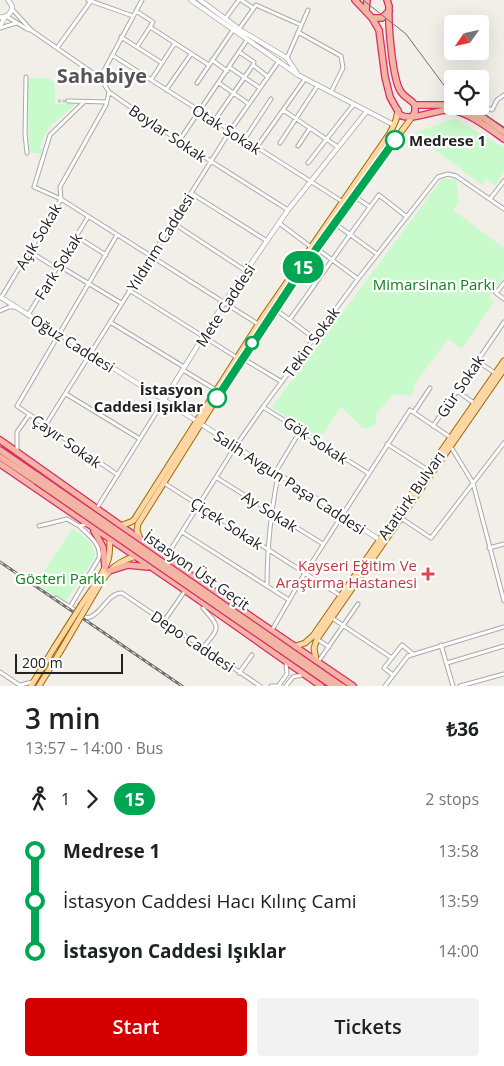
<!DOCTYPE html>
<html lang="en">
<head>
<meta charset="utf-8">
<style>
  body { margin:0; font-family:"Open Sans",sans-serif; background:#f2f2f2; color:#202124; height:100vh; display:flex; flex-direction:column; font-size:19px; white-space:nowrap }
  * { box-sizing:border-box; margin:0 }
  p { font-size:16px; color:#757577 }
  .icon { flex:none; width:28px; height:28px; fill:none; stroke:currentColor; stroke-width:2; stroke-linecap:round; stroke-linejoin:round }
  .map { position:relative; height:686px; overflow:hidden }
  .drawer { display:flex; flex-direction:column; background:#fff; flex:1 }
  .drawer>* { flex:none }
  .badge { padding:0 10px; border-radius:16px; font-size:18px; line-height:32px }
  .needle { width:32px; rotate:236deg }
  .buttons { position:absolute; left:444px; top:15px; display:grid; gap:10px }
  .buttons a { display:grid; place-items:center; width:45px; height:45px; border-radius:5px; background:#fff; box-shadow:0 5px 20px #0002; font-size:25px }
  .scale { position:absolute; left:15px; bottom:12px; width:108px; box-sizing:border-box; padding-left:5px; border:2px solid #222; border-top:0; font-size:14px; line-height:18px; white-space:nowrap; color:#222; -webkit-text-stroke:4px #fff; paint-order:stroke }
  .map>.badge { position:absolute; translate:-50% -50%; box-shadow:0 0 0 2px #fff }
  .legs { display:flex; align-items:center; gap:8px; height:55px; padding:0 25px; font-size:16px }
  .legs p { margin-inline-start:auto }
  .overview { display:flex; align-items:center; justify-content:space-between; height:85px; padding:0 25px }
  h1 { font-size:28px; font-weight:600; line-height:38px }
  .action { display:flex; gap:10px; margin-top:auto; padding:10px 25px }
  .action a { flex:1; height:58px; border-radius:5px; background:#d40000; color:#fff; font-size:20px; font-weight:600; line-height:58px; text-align:center }
  .action a+a { background:#f2f2f2; color:#202124 }
  ul { padding:0 25px; list-style:none }
  li { display:flex; align-items:center; gap:18px; height:50px; font-size:19px }
  li i { display:grid; place-items:center; width:8px; height:100%; margin:0 6px; background:currentColor }
  li i::after { content:''; width:12px; height:12px; margin:-6px; border:4px solid; border-radius:50%; background:#fff }
  li p { margin-inline-start:auto }
  li:first-child i { background:linear-gradient(#0000 50%,currentColor 0) }
  li:last-child i { background:linear-gradient(currentColor 50%,#0000 0) }
  .map>svg:first-child { display:block }
</style>
</head>
<body>
<div class="map">
<svg width="504" height="686" viewBox="0 0 504 686">
  <rect width="100%" height="100%" fill="#f2efe9"/>
  <!-- park -->
  <path fill="#c8facc" d="M30,78H49L55,84V104H74V106L50,126L39,148L44,149L42,154L29,152L27,81Z
    M455,119L504,148V172L495,186L487,179L482,185L414,134L430,127Z
    M442,179H456L459,202L453,210L504,248V277L489,298L494,302L462,349L448,339L415,383L412,396L394,394L376,414C378,424 374,429 363,428L341,407L319,440L272,407Z
    M73,528C82,536 95,543 95,557L65,603L36,583Z"/>
  <g fill="none" stroke-linecap="round" stroke-linejoin="round">
    <!-- minor-tunnel -->
    <path stroke="#c8c6c1" stroke-width="3" stroke-dasharray="3 1.5" stroke-linecap="butt" d="M58,101H68"/>
    <!-- minor casing -->
    <g stroke="#a9a9a9" stroke-width="5">
      <path id="minor" d="M88,0L133,16
        M241,0L253,8
        M12,9L31,30L100,78L109,92L179,141L288,210
        M136,11L153,22L150,27L209,65
        M6,16L27,29L30,30
        M225,19L239,0
        M0,28L16,23
        M239,29L256,5L301,25
        M298,32L341,56L343,68L331,92
        M121,37L162,63
        M137,47L150,27
        M57,48L91,1
        M239,52L254,62L253,65L268,77
        M112,55L343,202
        M287,58L308,10
        M212,60L227,71
        M229,67L260,88
        M26,77L25,134L27,153
        M100,78L142,0
        M151,80L175,43
        M197,83L233,30
        M219,83L249,104
        M166,90L191,54
        M68,101L107,102
        M84,102L50,135L34,187L61,199L258,324
        M482,105L492,110L497,100L504,95
        M283,110L338,147
        M214,121L253,65
        M244,140L271,99
        M179,141L247,40
        M280,143L318,85
        M298,146L310,128
        M256,148L305,79
        M308,163L354,104
        M191,193L267,241
        M354,196L370,207
        M490,199L504,181
        M173,223L246,271
        M279,223L311,247
        M334,223L377,254
        M117,235L17,406L118,475
        M76,236L106,255
        M316,248L358,279
        M29,251L56,268
        M58,265L121,303
        M504,283L496,293L504,299
        M129,290L236,357
        M1,298L61,199L60,187L106,105L109,92
        M275,309L314,338
        M0,311L9,307H16
        M28,315L88,217
        M290,319C320,278 348,236 379,195L407,217
        M110,322L184,367
        M242,358L282,382
        M477,361L495,373
        M183,370L216,390
        M457,391L474,403
        M66,394L140,439
        M263,407L368,473
        M414,412L430,388
        M45,426L230,131L279,61
        M433,426L504,322
        M387,444L428,470
        M451,447L473,483L504,601
        M17,452V432L29,415
        M275,473L300,431
        M217,478L323,544
        M164,483L341,596
        M97,508L164,400
        M401,518L431,538L504,443
        M39,526L67,519L79,526L88,524
        M182,532L289,600
        M489,548L504,544
        M166,557L235,447L263,407L358,279L438,177L448,174L456,176L504,209
        M267,584C267,547 271,512 278,475
        M56,598L87,618C101,616 108,592 122,593L260,686
        M70,607L99,558C102,544 88,535 79,526
        M203,608C222,629 219,627 203,648
        M332,618L392,658
        M164,621L185,591
        M272,630L305,573L410,410L450,437
        M317,639L329,647
        M441,645L453,686
        M318,662L358,604
        M447,663L504,646
        M0,672L21,686
        M239,673L252,655
        M393,675L384,668L402,645L413,654
        M21,685L32,682
        M279,685L287,674L286,663
        M271,686H280
        M286,686L293,677L302,675
        M385,686L408,656L504,627
        M460,686L504,674"/>
    </g>
    <!-- tertiary casing -->
    <g stroke="#a9a9a9" stroke-width="5.5">
      <path id="tertiary" d="M191,0L298,75L394,125
        M200,0L242,31L287,58L297,73
        M0,17C7,18 12,13 12,6L8,0
        M0,26L5,17
        M0,297L164,400L380,540
        M164,400L224,303L288,210L367,111"/>
    </g>
    <!-- primary casing -->
    <g stroke="#a06b00" stroke-width="7">
      <path id="primary" d="M140,539L137,530L138,524L242,358L275,309L334,223L412,117
        M82,604C91,590 103,576 108,560C111,552 108,535 113,530C118,524 128,525 134,520L263,317L390,133L396,120L398,110
        M87,606C102,582 106,565 136,556
        M296,646L305,643L313,636L504,361
        M316,660L314,648L317,639L504,369
        M31,686L54,648
        M39,686L60,652"/>
    </g>
    <!-- trunk casing -->
    <g stroke="#dc2a67" stroke-width="8">
      <path id="trunk" d="M355,0L372,18L379,30L385,77L390,97L400,115C412,122 436,109 450,110C467,111 490,129 504,139
        M387,0L389,6C388,22 392,79 401,92C405,98 411,99 415,105V112L412,117
        M366,10L367,0
        M372,18H382L389,11
        M415,105H452
        M458,106L484,118L504,132
        M0,440L196,579L353,686
        M0,450L38,476
        M0,457L36,481
        M0,464L179,586L321,686
        M94,531L103,547L105,567
        M109,571L128,565L148,567"/>
    </g>
    <!-- minor -->
    <use href="#minor" stroke="#fff" stroke-width="3"/>
    <!-- tertiary -->
    <use href="#tertiary" stroke="#fff" stroke-width="4"/>
    <!-- primary -->
    <use href="#primary" stroke="#fcd6a4" stroke-width="5"/>
    <!-- trunk -->
    <use href="#trunk" stroke="#f2b4a3" stroke-width="5.5"/>
    <!-- tram -->
    <path stroke="#707070" stroke-width="1" d="M363,0L406,34L452,96
      M470,106L481,112L504,127"/>
    <!-- rail casing -->
    <g stroke="#707070" stroke-width="3">
      <path id="rail" d="M0,562L182,686"/>
    </g>
    <!-- rail -->
    <use href="#rail" stroke="#fff" stroke-width="1" stroke-dasharray="4" stroke-linecap="butt"/>
    <!-- primary-bridge casing -->
    <g stroke="#a06b00" stroke-width="7" stroke-linecap="butt">
      <path id="primary-bridge" d="M54,648L82,604
        M60,652L87,606"/>
    </g>
    <!-- trunk-bridge casing -->
    <g stroke="#dc2a67" stroke-width="8" stroke-linecap="butt">
      <path id="trunk-bridge" d="M38,476L341,686
        M36,481L333,686"/>
    </g>
    <!-- primary-bridge -->
    <use href="#primary-bridge" stroke="#fcd6a4" stroke-width="5"/>
    <!-- trunk-bridge -->
    <use href="#trunk-bridge" stroke="#f2b4a3" stroke-width="5.5"/>
  </g>
  <g fill="none" stroke-linecap="round" stroke-linejoin="round">
    <!-- line-1 casing -->
    <g stroke="#fff" stroke-width="11">
      <path id="line-1" d="M217,398L306,263L395,140"/>
    </g>
    <!-- line-1 -->
    <use href="#line-1" stroke="#00a651" stroke-width="8"/>
  </g>
  <!-- markers -->
  <g fill="#fff" stroke="#00a651" stroke-width="2.5">
    <circle cx="395" cy="140" r="9"/>
    <circle cx="252" cy="343" r="6"/>
    <circle cx="217" cy="398" r="9"/>
  </g>
  <path fill="#e0444e" stroke="#fff" stroke-width="2" d="M425.5 566.5h5v5h5v5h-5v5h-5v-5h-5v-5h5z"/>
  <g text-anchor="middle" dominant-baseline="central" stroke-width="4.5" stroke-linejoin="round" paint-order="stroke">
    <!-- street labels -->
    <g font-size="15" fill="#222" stroke="#fff">
      <text transform="translate(227 129) rotate(33)">Otak Sokak</text>
      <text transform="translate(168 133) rotate(34)">Boylar Sokak</text>
      <text transform="translate(38 236) rotate(-59)">Açık Sokak</text>
      <text transform="translate(160 242) rotate(-58)">Yıldırım Caddesi</text>
      <text transform="translate(58 266) rotate(-58)">Fark Sokak</text>
      <text transform="translate(225 305) rotate(-57)">Mete Caddesi</text>
      <text transform="translate(311 342) rotate(-54)">Tekin Sokak</text>
      <text transform="translate(73 343) rotate(32)">Oğuz Caddesi</text>
      <text transform="translate(460 386) rotate(-56)">Gür Sokak</text>
      <text transform="translate(316 440) rotate(33)">Gök Sokak</text>
      <text transform="translate(67 441) rotate(35)">Çayır Sokak</text>
      <text transform="translate(290 482) rotate(33)">Salih Avgun Paşa Caddesi</text>
      <text transform="translate(411 495) rotate(-55)">Atatürk Bulvarı</text>
      <text transform="translate(270 511) rotate(32)">Ay Sokak</text>
      <text transform="translate(227 523) rotate(33)">Çiçek Sokak</text>
      <text transform="translate(197 570) rotate(35)">İstasyon Üst Geçit</text>
      <text transform="translate(193 641) rotate(34)">Depo Caddesi</text>
    </g>
    <!-- stop labels -->
    <g font-size="15" font-weight="bold" fill="#222" stroke="#fff" text-anchor="start">
      <text x="409" y="140">Medrese 1</text>
      <text x="203" y="389" text-anchor="end">İstasyon<tspan x="203" dy="17">Caddesi Işıklar</tspan></text>
    </g>
    <!-- park labels -->
    <g font-size="15" fill="#0c8416" stroke="#fff">
      <text x="434" y="284">Mimarsinan Parkı</text>
      <text x="60" y="578">Gösteri Parkı</text>
    </g>
    <!-- health labels -->
    <g font-size="15" fill="#be3a42" stroke="#fff" text-anchor="end">
      <text x="417" y="565">Kayseri Eğitim Ve<tspan x="417" dy="17">Araştırma Hastanesi</tspan></text>
    </g>
    <!-- district labels -->
    <g font-size="20" font-weight="bold" fill="#555" stroke="#fff">
      <text x="102" y="75">Sahabiye</text>
    </g>
  </g>
</svg>
<div class="buttons">
<a><svg class="needle" viewBox="-14 -14 28 28"><path d="M0-13l5 13h-10z" fill="#e53935"/><path d="M0 13l5-13h-10z" fill="#757577"/></svg></a>
<a><svg class="icon" aria-label="locate" viewBox="0 0 24 24"><circle cx="12" cy="12" r="6"/><path d="M12 2v4M12 18v4M2 12h4M18 12h4"/></svg></a>
</div>
<div class="scale">200 m</div>
<b class="badge" style="left:303px;top:267px;background:#00a651;color:#fff">15</b>
</div>
<section class="drawer">
<div class="overview"><div><h1>3 min</h1><p>13:57 – 14:00 · Bus</p></div><b>₺36</b></div>
<div class="legs"><svg class="icon" aria-label="walk" viewBox="0 0 24 24"><circle cx="13" cy="4" r="2"/><path d="M13 8l-2 6 4 7M11 14l-3 7M7 12l3-4h3l4 4"/></svg>1<svg class="icon" aria-label="forward" viewBox="0 0 24 24"><path d="M9 5l7 7-7 7"/></svg><b class="badge" style="background:#00a651;color:#fff">15</b><p>2 stops</p></div>
<ul>
<li><i style="color:#00a651"></i><b>Medrese 1</b><p>13:58</p></li>
<li><i style="color:#00a651"></i><span>İstasyon Caddesi Hacı Kılınç Cami</span><p>13:59</p></li>
<li><i style="color:#00a651"></i><b>İstasyon Caddesi Işıklar</b><p>14:00</p></li>
</ul>
<div class="action"><a>Start</a><a>Tickets</a></div>
</section>
</body>
</html>
